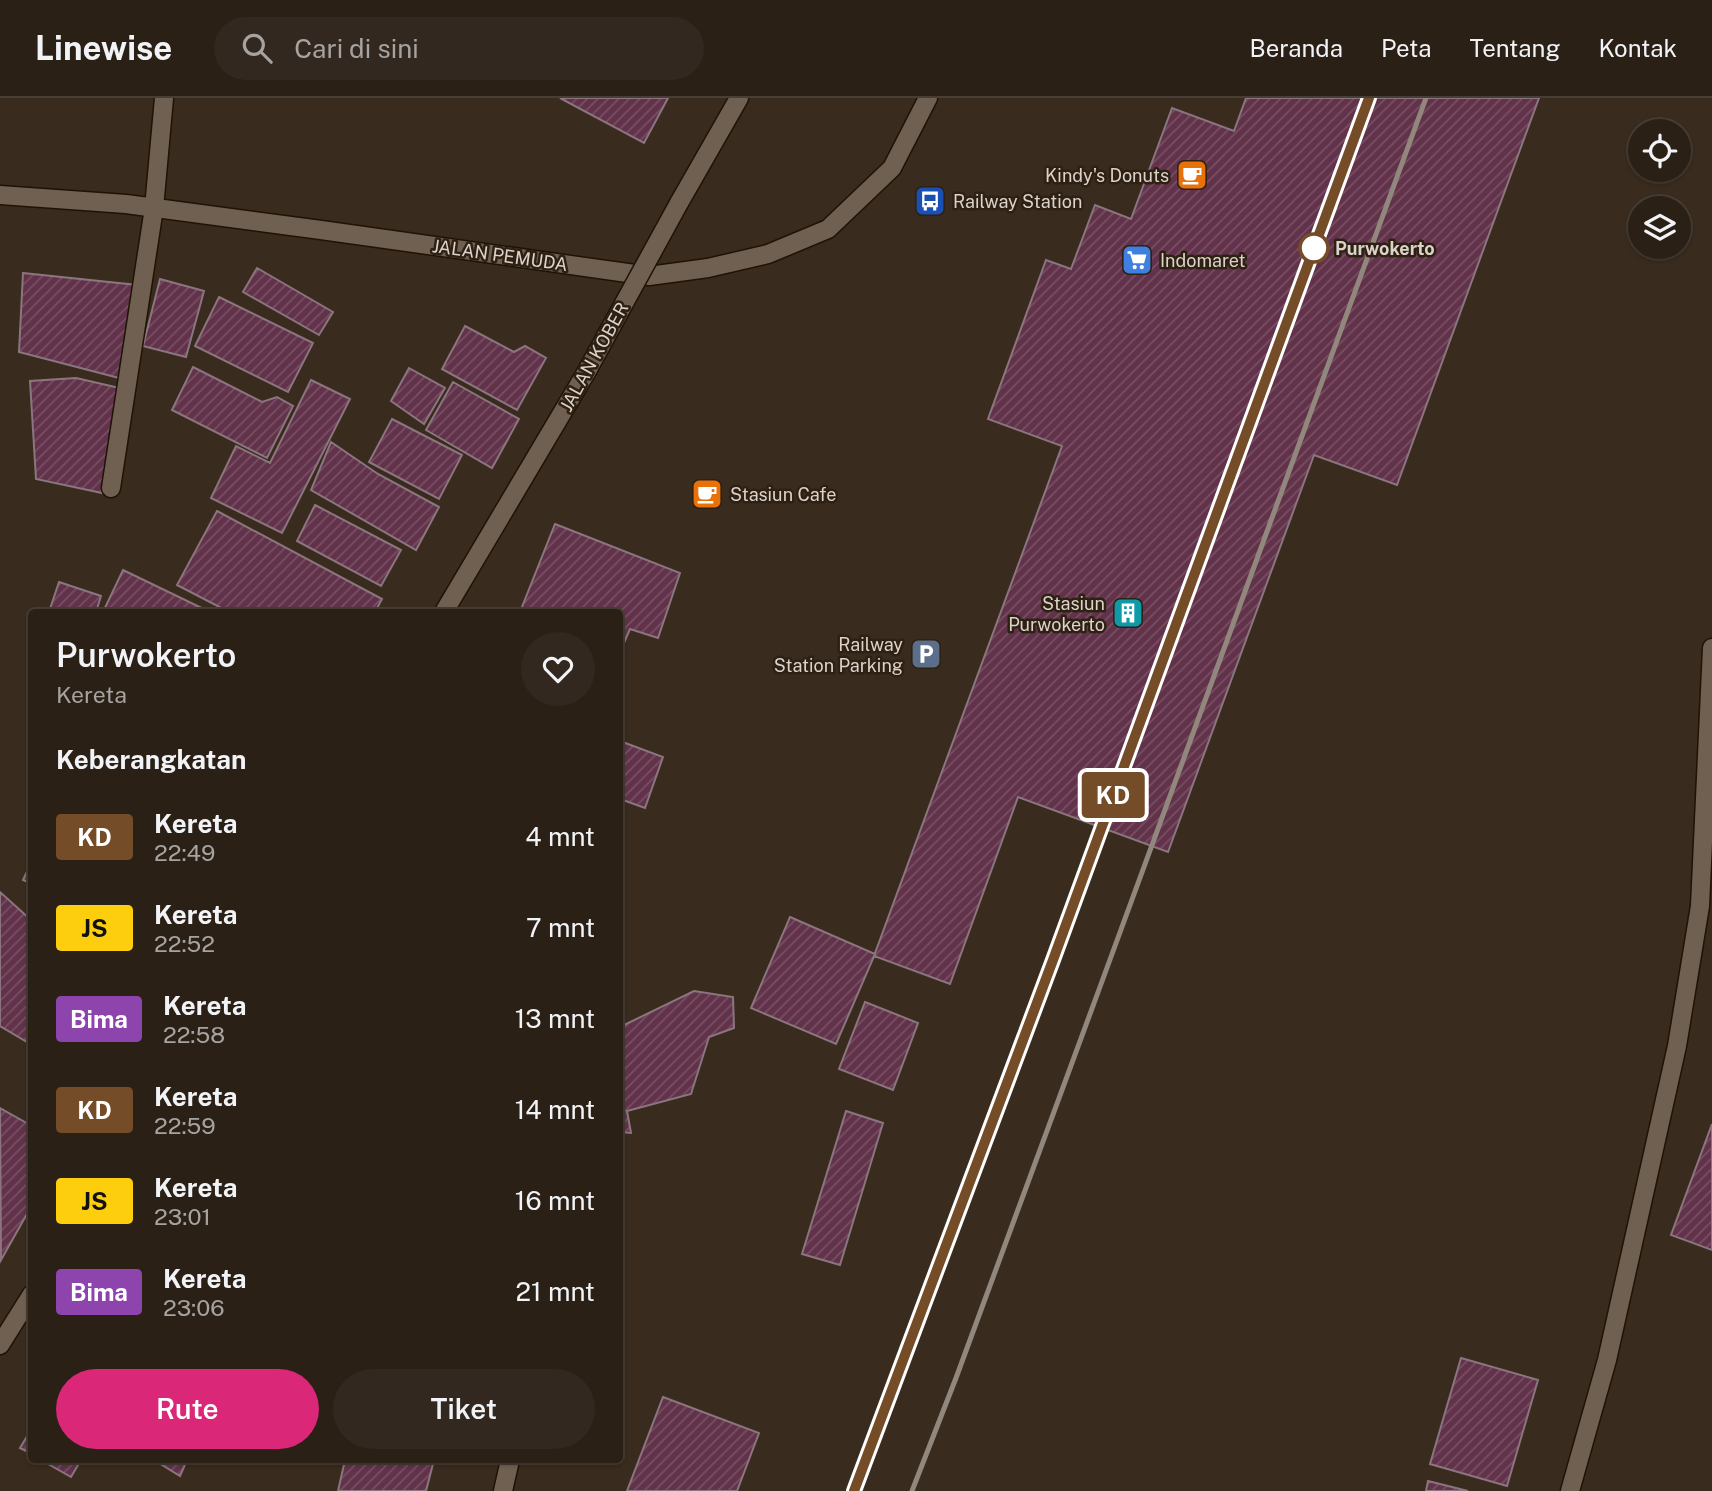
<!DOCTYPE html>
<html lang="id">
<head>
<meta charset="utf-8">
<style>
  body { margin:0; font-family:"Public Sans",sans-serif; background:#33281f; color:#f1f3f6; height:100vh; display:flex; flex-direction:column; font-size:26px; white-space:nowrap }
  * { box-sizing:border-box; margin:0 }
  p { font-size:23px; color:#a6a3a1 }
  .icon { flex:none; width:38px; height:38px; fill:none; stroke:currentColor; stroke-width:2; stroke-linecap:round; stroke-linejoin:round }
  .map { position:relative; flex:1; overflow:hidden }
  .panel { position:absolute; left:28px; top:511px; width:595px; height:854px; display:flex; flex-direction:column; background:#2b2016; border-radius:7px; box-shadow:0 2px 5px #0004,0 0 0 2px #473e35 }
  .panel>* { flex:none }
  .badge { padding:0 14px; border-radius:5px; font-size:24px; line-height:46px }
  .fabs { position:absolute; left:1628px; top:21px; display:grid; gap:14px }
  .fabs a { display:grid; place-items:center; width:63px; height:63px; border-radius:50%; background:#2b2016; box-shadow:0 2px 5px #0004,0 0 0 2px #473e35; font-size:35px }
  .map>.badge { position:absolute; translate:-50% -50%; box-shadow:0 0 0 4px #fff }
  h2 { padding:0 28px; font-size:26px; line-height:63px }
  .round { display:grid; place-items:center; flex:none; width:74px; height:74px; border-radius:37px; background:#33281f }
  .summary { display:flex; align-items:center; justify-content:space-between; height:119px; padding:0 28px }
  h1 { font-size:33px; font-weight:600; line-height:52px }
  .primary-button { display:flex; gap:14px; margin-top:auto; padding:14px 28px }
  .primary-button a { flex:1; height:80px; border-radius:42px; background:#db2777; color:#fff; font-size:28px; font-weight:600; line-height:80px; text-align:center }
  .primary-button a+a { background:#33281f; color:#f1f3f6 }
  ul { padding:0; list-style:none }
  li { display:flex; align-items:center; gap:21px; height:91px; padding:0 28px }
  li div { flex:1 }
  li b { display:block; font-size:26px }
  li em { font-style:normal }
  li .badge { min-width:77px; font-weight:700; text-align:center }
  header { display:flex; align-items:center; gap:42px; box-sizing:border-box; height:98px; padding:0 35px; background:#2b2016; border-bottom:2px solid #473e35 }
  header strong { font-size:33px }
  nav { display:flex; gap:38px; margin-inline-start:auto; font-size:24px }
  .search { width:490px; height:63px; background:#33281f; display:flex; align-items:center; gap:18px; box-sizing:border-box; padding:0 24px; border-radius:38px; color:#a6a3a1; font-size:26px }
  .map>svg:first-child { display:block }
</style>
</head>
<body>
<header>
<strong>Linewise</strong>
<div class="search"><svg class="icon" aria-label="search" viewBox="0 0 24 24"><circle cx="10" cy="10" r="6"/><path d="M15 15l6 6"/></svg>Cari di sini</div>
<nav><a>Beranda</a><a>Peta</a><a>Tentang</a><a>Kontak</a></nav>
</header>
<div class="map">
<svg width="1712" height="1393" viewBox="0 0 1712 1393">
  <defs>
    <pattern id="building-hatch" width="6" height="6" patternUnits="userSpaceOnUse" patternTransform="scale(1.75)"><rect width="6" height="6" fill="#61324a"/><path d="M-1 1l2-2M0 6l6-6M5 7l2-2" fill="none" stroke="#774f63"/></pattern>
  </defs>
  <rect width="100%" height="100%" fill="#392b1d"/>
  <!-- building -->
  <path fill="url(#building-hatch)" stroke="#8b757f" stroke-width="2" d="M560,0H668L644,45Z
    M1246,0H1539L1397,387L1314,357L1168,754L1018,699L950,886L874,858L1062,348L988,321L1046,162L1071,171L1095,107L1131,121L1172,10L1234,33Z
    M257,170L333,214L319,237L243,194Z
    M23,175L137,187L119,280L19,254Z
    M160,181L204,193L186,259L143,248Z
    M219,199L313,245L288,294L195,248Z
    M465,228L514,254L525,248L546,260L517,312L442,271Z
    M193,269L262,304L277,299L293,308L267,360L172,312Z
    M409,270L445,290L424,326L391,303Z
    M76,280L124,291L102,395L36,381L30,283Z
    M311,282L350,301L282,435L211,400L236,348L270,365Z
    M453,284L519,321L492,370L426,332Z
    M392,321L462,357L439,401L369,364Z
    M331,344L378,376L439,409L416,452L311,392Z
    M315,407L401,452L381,488L297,443Z
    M217,413L382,501L375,514H229L177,487Z
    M555,426L680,475L658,540L630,531L620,554V514H520Z
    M123,472L206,512L204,514H103Z
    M59,484L101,498L96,514H49Z
    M620,643L663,659L645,710L620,701Z
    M32,763V786L23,782Z
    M0,794L32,823V947L0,928Z
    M790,819L875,856L836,946L751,910Z
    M694,893L733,899L734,930L709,939L691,996L627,1013L631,1035L620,1034V929Z
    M865,904L918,925L893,992L839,971Z
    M0,1010L32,1028V1107L1,1162Z
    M846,1013L883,1025L840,1167L802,1156Z
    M1712,1026V1152L1671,1137Z
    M1461,1260L1538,1282L1507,1388L1430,1366Z
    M663,1299L759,1335L737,1393H627Z
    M32,1330V1356L20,1350Z
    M41,1362H81L71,1379Z
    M154,1362H187L180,1378Z
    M345,1362H434L426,1393H338Z
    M1428,1383L1468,1393H1426Z"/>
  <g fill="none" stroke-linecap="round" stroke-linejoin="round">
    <!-- service casing -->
    <g stroke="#1f1306" stroke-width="21">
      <path id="service" d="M1570,1393L1607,1262L1677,948L1700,808L1712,550"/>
    </g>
    <!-- minor casing -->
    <g stroke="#1f1306" stroke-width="21">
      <path id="minor" d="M111,390L154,110L164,0
        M503,1393L510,1362"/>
    </g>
    <!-- tertiary casing -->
    <g stroke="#1f1306" stroke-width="21">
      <path id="tertiary" d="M679,105L739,0
        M444,514L587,273
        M0,1247L32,1196"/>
    </g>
    <!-- secondary casing -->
    <g stroke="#1f1306" stroke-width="21">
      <path id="secondary" d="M0,97L126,106L321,132L649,178L708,170L768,156L828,131L892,70L928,0"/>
    </g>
    <!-- service -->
    <use href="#service" stroke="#706051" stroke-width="18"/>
    <!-- minor -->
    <use href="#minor" stroke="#706051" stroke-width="18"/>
    <!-- tertiary -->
    <use href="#tertiary" stroke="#706051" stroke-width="18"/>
    <!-- secondary -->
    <use href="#secondary" stroke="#706051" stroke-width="18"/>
    <!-- rail -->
    <path stroke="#92877c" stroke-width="5" d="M854,1393L1053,862L1369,0
      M912,1393L956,1280L1097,897L1426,0"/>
    <!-- tertiary-bridge casing -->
    <g stroke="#1f1306" stroke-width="21" stroke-linecap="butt">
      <path id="tertiary-bridge" d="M587,273L679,105"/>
    </g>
    <!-- tertiary-bridge -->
    <use href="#tertiary-bridge" stroke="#706051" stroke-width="18"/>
  </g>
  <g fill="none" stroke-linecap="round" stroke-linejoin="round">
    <!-- line casing -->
    <g stroke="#fff" stroke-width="16">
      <path id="line" d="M854,1393L1053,862L1369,0"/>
    </g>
    <!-- line -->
    <use href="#line" stroke="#744c28" stroke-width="10"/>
  </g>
  <!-- icons -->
  <defs>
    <g id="cafe-square" transform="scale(1.575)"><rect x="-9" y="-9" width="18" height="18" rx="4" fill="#e8710a" stroke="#2e2114"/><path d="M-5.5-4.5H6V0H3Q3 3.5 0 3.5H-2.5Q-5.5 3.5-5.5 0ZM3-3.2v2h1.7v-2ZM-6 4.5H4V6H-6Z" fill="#fff"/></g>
    <g id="bus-square" transform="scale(1.575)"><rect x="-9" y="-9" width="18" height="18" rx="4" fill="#1a4fb4" stroke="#2e2114"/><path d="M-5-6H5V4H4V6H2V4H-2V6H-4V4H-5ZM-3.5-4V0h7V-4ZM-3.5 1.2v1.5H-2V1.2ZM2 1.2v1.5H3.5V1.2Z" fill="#fff"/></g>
    <g id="supermarket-square" transform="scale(1.575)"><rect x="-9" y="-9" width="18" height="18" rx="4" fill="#3f7fe0" stroke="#2e2114"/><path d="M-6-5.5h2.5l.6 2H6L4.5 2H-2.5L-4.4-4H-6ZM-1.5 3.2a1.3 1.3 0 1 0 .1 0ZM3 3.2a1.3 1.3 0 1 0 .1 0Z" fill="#fff"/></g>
    <g id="building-square" transform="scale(1.575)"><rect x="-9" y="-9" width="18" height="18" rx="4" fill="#0f9aa8" stroke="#2e2114"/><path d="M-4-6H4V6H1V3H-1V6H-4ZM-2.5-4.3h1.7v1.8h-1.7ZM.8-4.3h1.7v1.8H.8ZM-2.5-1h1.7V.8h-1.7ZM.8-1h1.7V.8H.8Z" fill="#fff"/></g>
    <g id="parking-square" transform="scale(1.575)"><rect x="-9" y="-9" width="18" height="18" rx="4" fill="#5c6f8a" stroke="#2e2114"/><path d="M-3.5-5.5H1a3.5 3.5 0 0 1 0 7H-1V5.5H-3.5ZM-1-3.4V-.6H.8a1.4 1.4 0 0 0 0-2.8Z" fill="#fff"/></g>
  </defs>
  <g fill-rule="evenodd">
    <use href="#cafe-square" x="1192" y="77"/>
    <use href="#bus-square" x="930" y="103"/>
    <use href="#supermarket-square" x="1137" y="162"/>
    <use href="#cafe-square" x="707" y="396"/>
    <use href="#building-square" x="1128" y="515"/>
    <use href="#parking-square" x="926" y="556"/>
  </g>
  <!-- markers -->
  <circle fill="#fff" stroke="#744c28" stroke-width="3.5" cx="1314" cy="150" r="14"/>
  <g text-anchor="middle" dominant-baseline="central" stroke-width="5" stroke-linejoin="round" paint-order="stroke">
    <!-- poi labels -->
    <g font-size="18" fill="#dbd2ca" stroke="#2e2114" text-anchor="end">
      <text x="1169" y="77">Kindy's Donuts</text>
      <text x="953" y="103" text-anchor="start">Railway Station</text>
      <text x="1160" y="162" text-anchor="start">Indomaret</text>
      <text x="730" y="396" text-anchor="start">Stasiun Cafe</text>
      <text x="1105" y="505">Stasiun<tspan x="1105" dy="21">Purwokerto</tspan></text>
      <text x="903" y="546">Railway<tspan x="903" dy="21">Station Parking</tspan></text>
    </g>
    <!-- stop labels -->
    <g font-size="18" font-weight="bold" fill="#dbd2ca" stroke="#2e2114" text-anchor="start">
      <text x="1335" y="150">Purwokerto</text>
    </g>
    <!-- street labels -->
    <g font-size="18" fill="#dbd2ca" stroke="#2e2114">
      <text transform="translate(500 157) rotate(8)">JALAN PEMUDA</text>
      <text transform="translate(594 259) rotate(-61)">JALAN KOBER</text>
    </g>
  </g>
</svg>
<div class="fabs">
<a><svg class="icon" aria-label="locate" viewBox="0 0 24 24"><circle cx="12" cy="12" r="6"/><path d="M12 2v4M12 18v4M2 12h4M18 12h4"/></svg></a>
<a><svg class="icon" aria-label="layers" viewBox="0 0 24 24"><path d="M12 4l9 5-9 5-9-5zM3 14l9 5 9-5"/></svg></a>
</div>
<b class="badge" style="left:1113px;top:697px;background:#744c28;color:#fff">KD</b>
<section class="panel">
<div class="summary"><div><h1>Purwokerto</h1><p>Kereta</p></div><a class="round"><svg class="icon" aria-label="heart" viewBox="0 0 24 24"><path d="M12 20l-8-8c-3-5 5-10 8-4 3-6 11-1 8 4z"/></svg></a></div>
<h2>Keberangkatan</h2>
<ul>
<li><span class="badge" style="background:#744c28;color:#fff">KD</span><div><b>Kereta</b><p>22:49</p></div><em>4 mnt</em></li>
<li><span class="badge" style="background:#fcce0d;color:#111">JS</span><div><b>Kereta</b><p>22:52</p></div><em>7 mnt</em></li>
<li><span class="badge" style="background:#8e44ad;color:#fff">Bima</span><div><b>Kereta</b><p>22:58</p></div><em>13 mnt</em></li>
<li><span class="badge" style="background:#744c28;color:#fff">KD</span><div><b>Kereta</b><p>22:59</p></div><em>14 mnt</em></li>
<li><span class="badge" style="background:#fcce0d;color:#111">JS</span><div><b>Kereta</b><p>23:01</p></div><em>16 mnt</em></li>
<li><span class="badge" style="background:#8e44ad;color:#fff">Bima</span><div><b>Kereta</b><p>23:06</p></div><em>21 mnt</em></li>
</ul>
<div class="primary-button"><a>Rute</a><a>Tiket</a></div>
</section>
</div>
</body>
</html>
